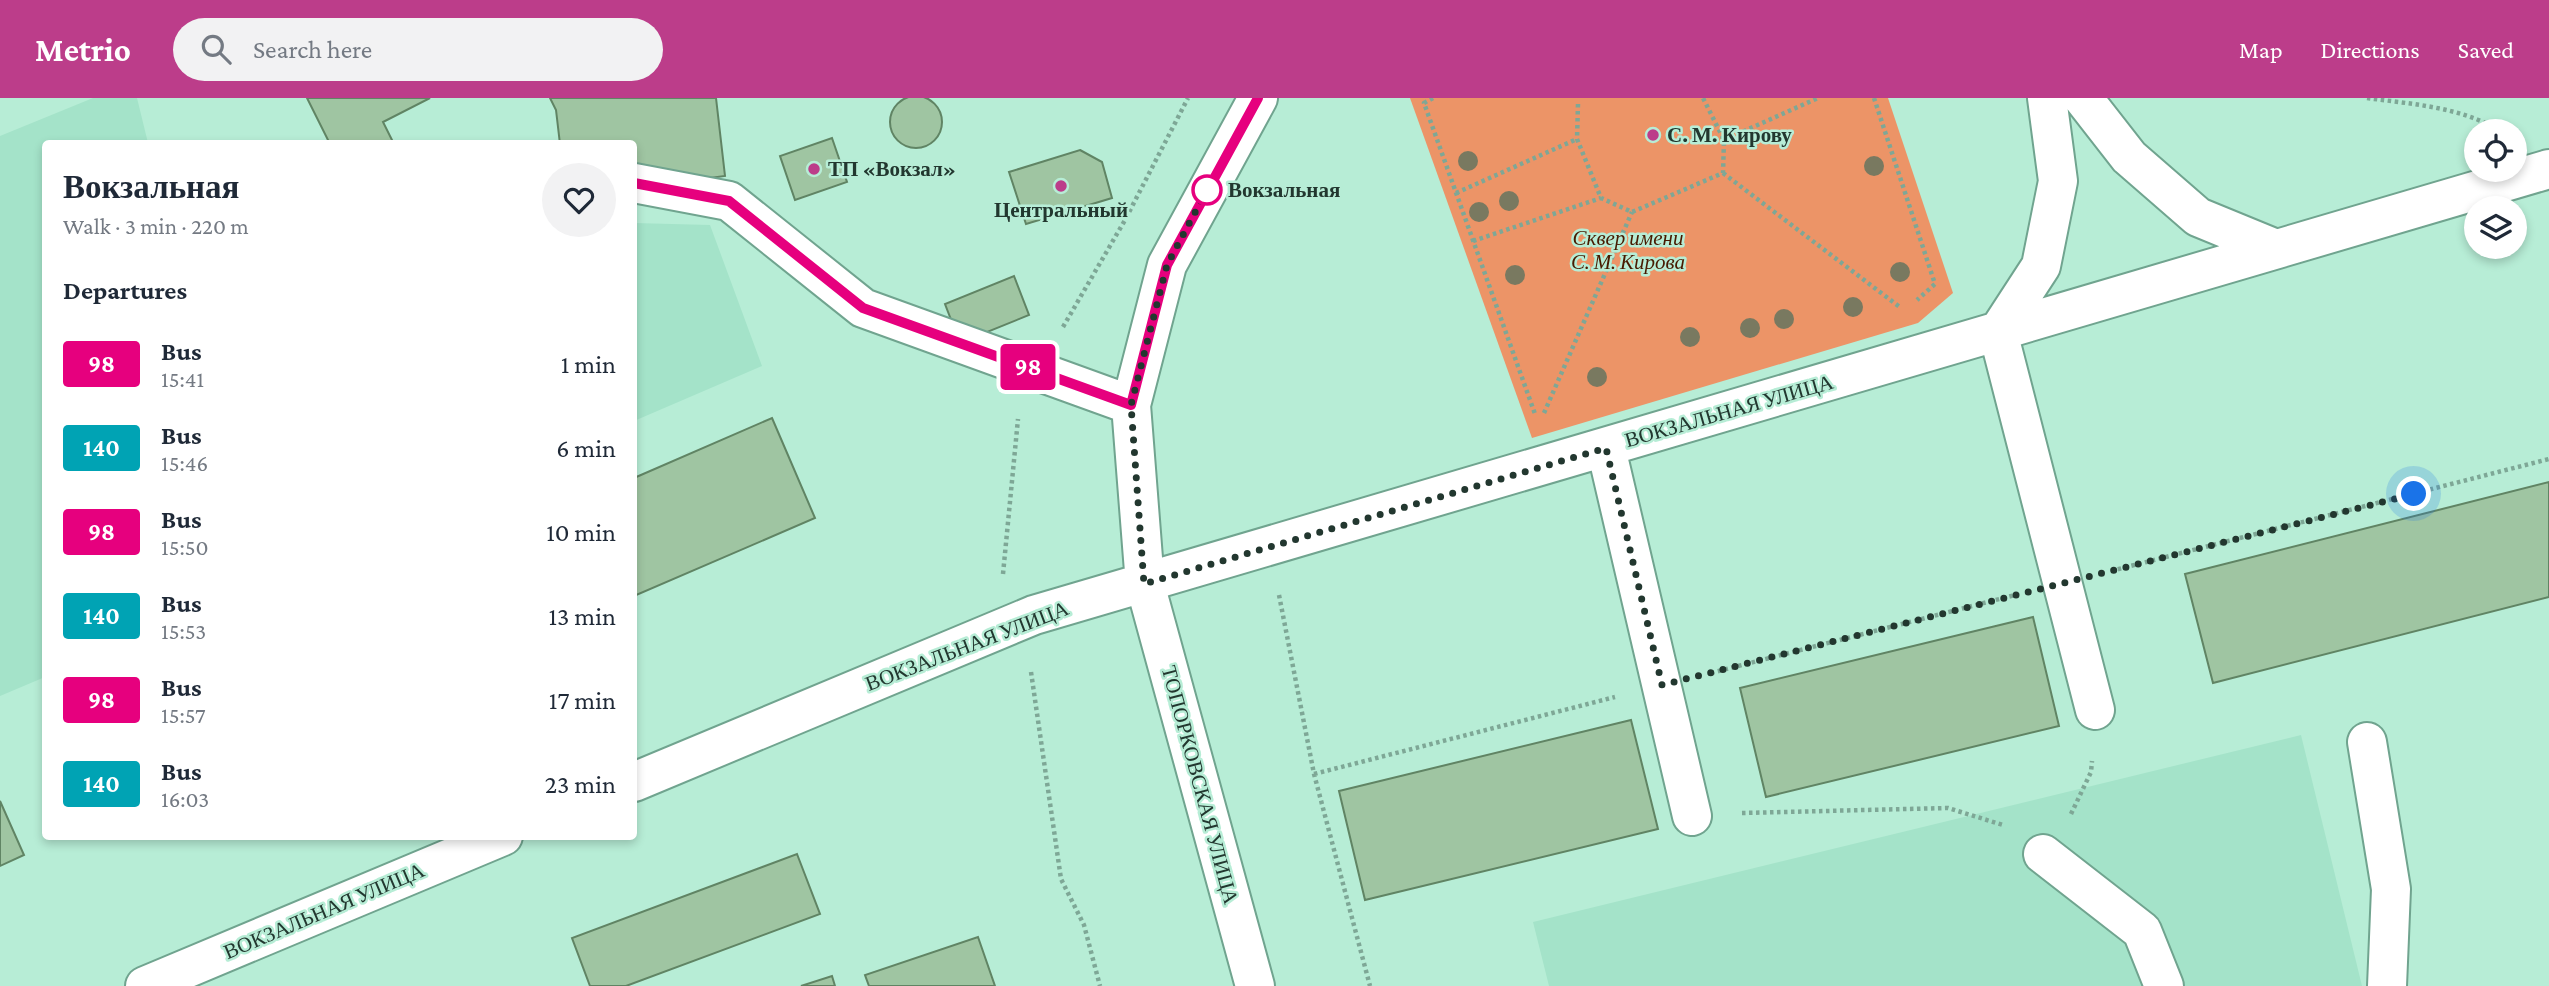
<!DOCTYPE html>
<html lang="en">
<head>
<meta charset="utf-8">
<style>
  body { margin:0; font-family:"Crimson Pro",serif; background:#f2f2f3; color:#1f2937; height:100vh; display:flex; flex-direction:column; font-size:26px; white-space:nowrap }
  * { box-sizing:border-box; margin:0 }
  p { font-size:23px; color:#747a83 }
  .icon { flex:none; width:38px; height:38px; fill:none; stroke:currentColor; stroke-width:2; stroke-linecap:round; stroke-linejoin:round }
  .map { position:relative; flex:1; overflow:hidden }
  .sheet { position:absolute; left:42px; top:42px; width:595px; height:700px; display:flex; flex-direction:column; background:#fff; border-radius:7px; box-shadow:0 4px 10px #0003 }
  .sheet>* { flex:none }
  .badge { padding:0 14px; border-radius:5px; font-size:24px; line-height:46px }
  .tools { position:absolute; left:2464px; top:21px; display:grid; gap:14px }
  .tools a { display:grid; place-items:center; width:63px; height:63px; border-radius:50%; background:#fff; box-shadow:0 4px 10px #0003; font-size:35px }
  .you { position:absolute; width:35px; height:35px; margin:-18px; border:5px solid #fff; border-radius:50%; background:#1a73e8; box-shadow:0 0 0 10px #1a73e833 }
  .map>.badge { position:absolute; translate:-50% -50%; box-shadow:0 0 0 4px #fff }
  h2 { padding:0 21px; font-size:26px; line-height:63px }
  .round { display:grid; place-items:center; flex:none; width:74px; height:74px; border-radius:37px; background:#f2f2f3 }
  .summary { display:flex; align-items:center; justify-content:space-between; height:119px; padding:0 21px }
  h1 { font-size:33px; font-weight:800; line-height:52px }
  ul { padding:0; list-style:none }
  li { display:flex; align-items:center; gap:21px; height:84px; padding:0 21px }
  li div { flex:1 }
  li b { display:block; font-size:26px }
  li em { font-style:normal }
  li .badge { min-width:77px; font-weight:700; text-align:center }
  header { display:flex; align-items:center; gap:42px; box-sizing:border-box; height:98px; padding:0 35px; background:#bc3d8a; color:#fff }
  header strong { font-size:33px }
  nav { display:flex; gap:38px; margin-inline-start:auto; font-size:24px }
  .search { width:490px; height:63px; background:#f2f2f3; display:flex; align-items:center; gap:18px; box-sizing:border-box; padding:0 24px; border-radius:38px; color:#747a83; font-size:26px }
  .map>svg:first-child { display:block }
</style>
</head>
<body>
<header>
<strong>Metrio</strong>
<div class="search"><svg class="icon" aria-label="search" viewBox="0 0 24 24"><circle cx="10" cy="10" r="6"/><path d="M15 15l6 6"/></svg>Search here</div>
<nav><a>Map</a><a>Directions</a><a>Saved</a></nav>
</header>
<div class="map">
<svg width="2549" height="888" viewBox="0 0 2549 888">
  <rect width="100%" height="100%" fill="#b7edd6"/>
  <!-- built -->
  <path fill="#a4e3c9" d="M93,0H137L148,45L46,46L45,579L0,598V38Z
    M634,125L710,127L762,268L634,323Z
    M2301,637L2362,888H1549L1533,824Z"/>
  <!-- green -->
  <path fill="#ec9467" d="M1410,0H1888L1953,195L1918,225L1532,340Z"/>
  <!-- building -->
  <path fill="#9fc5a2" stroke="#608464" stroke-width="2" d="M890 24a26 26 0 1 1 52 0a26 26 0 1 1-52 0Z
    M307,0H430L383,24L394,46H330Z
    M550,0H716L725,78L634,90V46H560L556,12Z
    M832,40L847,84L795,102L780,58Z
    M1080,52L1102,64L1112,100L1026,126L1009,74Z
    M1014,178L1029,217L960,245L945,206Z
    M772,320L815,420L634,498V380Z
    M2549,384V499L2213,585L2185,476Z
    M2033,519L2059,628L1766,699L1740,590Z
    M1631,622L1658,731L1365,802L1339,693Z
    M0,703L24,757L0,768Z
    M797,756L820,816L626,888H590L572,840Z
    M978,839L995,888H869L865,877Z
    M832,878L835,888H801Z"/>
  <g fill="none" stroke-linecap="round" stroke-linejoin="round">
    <!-- minor casing -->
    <g stroke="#70a48f" stroke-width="42">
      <path id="minor" d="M2047,0L2058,83L2041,168L1998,234L2095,612
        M2083,0L2129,59L2198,119L2276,151
        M634,85L729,103L863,210L1131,307
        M1606,350L1692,718
        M2367,644L2391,791L2387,888
        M634,684L1034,517L2549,71
        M2043,756L2142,833L2164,888
        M145,888L503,738
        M1255,888L1145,486L1131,307L1167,167L1258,0"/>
    </g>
    <!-- path -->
    <path stroke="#7ea796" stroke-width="4.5" stroke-dasharray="3.5 3.5" stroke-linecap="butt" d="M1433,0L1424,5L1535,316
      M1874,0L1935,186L1917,202
      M2367,0C2411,6 2462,9 2500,33
      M1578,6L1577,41L1601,100L1632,114L1723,75L1724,42L1703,0
      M1724,42L1818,0
      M1723,75L1901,210
      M1456,95L1577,41
      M1473,143L1601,100
      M1063,229L1125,122L1188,0
      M1544,315L1632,114
      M2111,473L2549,361
      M1003,476L1018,321
      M1279,497L1314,676L1370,888
      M1031,574L1061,781L1084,827L1100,888
      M1711,575L2015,497
      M1314,676L1615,599
      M1742,715L1948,710L2003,727
      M2071,716L2091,674L2092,663"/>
    <!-- minor -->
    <use href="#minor" stroke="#fff" stroke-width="38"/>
  </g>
  <!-- trees -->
  <g fill="#797960">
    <circle cx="1468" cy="63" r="10"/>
    <circle cx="1874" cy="68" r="10"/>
    <circle cx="1509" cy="103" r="10"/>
    <circle cx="1479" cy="114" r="10"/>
    <circle cx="1900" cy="174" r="10"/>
    <circle cx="1515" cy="177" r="10"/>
    <circle cx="1853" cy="209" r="10"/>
    <circle cx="1784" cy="221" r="10"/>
    <circle cx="1750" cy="230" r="10"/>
    <circle cx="1690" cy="239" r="10"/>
    <circle cx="1597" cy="279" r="10"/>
  </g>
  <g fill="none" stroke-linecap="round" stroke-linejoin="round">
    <!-- line casing -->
    <g stroke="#fff" stroke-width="16">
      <path id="line" d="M634,85L729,103L863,210L1131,307L1167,167L1258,0"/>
    </g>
    <!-- line -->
    <use href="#line" stroke="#e6007e" stroke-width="10"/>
    <!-- walk -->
    <path stroke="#22372f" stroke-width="7" stroke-dasharray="0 12.6" d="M1207,92L1167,167L1131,307L1144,486L1606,350L1662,587L2414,396"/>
  </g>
  <!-- markers -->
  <g fill="#bc3d8a" stroke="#b7edd6" stroke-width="2.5">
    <circle cx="1653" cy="37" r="7"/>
    <circle cx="814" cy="71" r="7"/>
    <circle cx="1061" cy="88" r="7"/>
  </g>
  <circle fill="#fff" stroke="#e6007e" stroke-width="3.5" cx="1207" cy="92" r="14"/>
  <g text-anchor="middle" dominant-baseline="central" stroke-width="5" stroke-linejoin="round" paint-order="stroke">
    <!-- poi labels -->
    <g font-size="21" font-weight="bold" fill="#22372f" stroke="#b7edd6" text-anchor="start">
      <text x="1667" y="37">С. М. Кирову</text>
      <text x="828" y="71">ТП «Вокзал»</text>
      <text x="1061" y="112" text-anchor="middle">Центральный</text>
    </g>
    <!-- stop labels -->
    <g font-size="21" font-weight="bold" fill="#22372f" stroke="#b7edd6" text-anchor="start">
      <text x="1228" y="92">Вокзальная</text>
    </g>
    <!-- park labels -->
    <g font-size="21" font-style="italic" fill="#471a00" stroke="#b7edd6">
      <text x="1628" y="140">Сквер имени<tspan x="1628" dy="24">С. М. Кирова</tspan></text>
    </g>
    <!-- street labels -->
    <g font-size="21" fill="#22372f" stroke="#b7edd6">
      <text transform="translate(1729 313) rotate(-16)">ВОКЗАЛЬНАЯ УЛИЦА</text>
      <text transform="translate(967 548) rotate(-21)">ВОКЗАЛЬНАЯ УЛИЦА</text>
      <text transform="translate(1200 687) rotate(75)">ТОПОРКОВСКАЯ УЛИЦА</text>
      <text transform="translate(324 813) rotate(-23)">ВОКЗАЛЬНАЯ УЛИЦА</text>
    </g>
  </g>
</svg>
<div class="tools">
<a><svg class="icon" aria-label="locate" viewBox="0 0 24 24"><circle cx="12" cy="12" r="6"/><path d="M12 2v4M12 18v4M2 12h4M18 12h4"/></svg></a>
<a><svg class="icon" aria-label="layers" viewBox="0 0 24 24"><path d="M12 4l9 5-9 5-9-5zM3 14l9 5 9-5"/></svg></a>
</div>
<div class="you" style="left:2414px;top:396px"></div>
<b class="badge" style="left:1028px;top:269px;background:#e6007e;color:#fff">98</b>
<section class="sheet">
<div class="summary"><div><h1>Вокзальная</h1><p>Walk · 3 min · 220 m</p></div><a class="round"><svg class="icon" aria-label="heart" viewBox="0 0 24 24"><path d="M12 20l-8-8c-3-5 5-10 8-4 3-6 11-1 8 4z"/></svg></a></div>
<h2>Departures</h2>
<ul>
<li><span class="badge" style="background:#e6007e;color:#fff">98</span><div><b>Bus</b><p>15:41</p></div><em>1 min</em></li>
<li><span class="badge" style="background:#00a3b4;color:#fff">140</span><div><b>Bus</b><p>15:46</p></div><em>6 min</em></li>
<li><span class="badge" style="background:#e6007e;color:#fff">98</span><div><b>Bus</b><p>15:50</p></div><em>10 min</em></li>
<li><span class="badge" style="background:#00a3b4;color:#fff">140</span><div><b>Bus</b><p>15:53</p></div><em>13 min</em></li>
<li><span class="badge" style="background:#e6007e;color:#fff">98</span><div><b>Bus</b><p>15:57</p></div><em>17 min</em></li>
<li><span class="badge" style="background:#00a3b4;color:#fff">140</span><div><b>Bus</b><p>16:03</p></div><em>23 min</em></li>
</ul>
</section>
</div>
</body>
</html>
